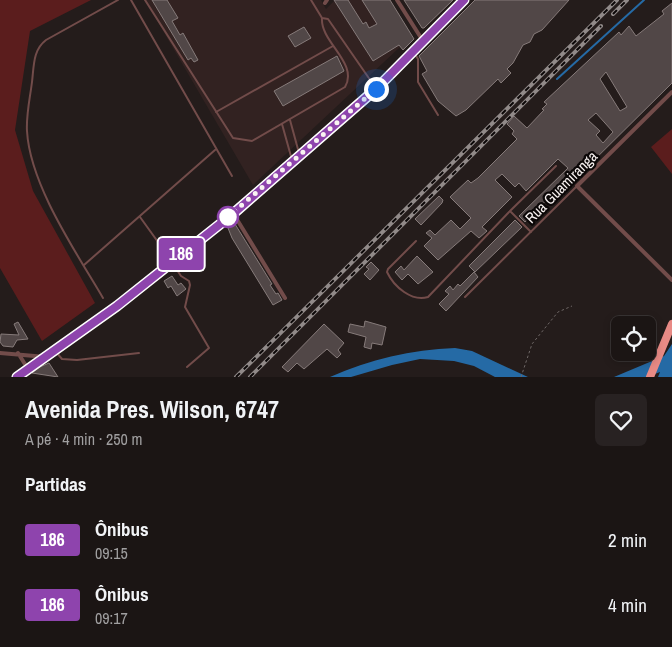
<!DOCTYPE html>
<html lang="pt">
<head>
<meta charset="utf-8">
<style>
  body { margin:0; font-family:"Archivo Narrow",sans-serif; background:#282222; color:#f1f3f6; height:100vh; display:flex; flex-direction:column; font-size:19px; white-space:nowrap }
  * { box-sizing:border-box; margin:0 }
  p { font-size:16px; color:#a09fa0 }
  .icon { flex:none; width:28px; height:28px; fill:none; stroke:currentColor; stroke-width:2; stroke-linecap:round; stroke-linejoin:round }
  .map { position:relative; height:377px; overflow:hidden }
  .sheet { display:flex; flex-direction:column; background:#1b1514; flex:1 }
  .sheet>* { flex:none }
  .badge { padding:0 10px; border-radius:4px; font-size:18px; line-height:32px }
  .buttons { position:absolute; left:611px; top:316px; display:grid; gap:10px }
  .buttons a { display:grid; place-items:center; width:45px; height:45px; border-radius:8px; background:#1b1514; box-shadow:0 2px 8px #0003,0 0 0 1px #393434; font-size:25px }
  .you { position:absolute; width:25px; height:25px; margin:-12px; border:4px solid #fff; border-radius:50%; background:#1a73e8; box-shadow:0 0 0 8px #1a73e833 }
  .map>.badge { position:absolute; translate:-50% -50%; box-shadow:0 0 0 2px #fff }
  h2 { padding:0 25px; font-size:19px; line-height:45px }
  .round { display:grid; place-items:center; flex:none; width:52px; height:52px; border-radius:8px; background:#282222 }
  .summary { display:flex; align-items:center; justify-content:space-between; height:85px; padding:0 25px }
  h1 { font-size:24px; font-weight:700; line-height:38px }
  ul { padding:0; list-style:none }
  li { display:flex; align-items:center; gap:15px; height:65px; padding:0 25px }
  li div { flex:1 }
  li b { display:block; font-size:19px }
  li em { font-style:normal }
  li .badge { min-width:55px; font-weight:700; text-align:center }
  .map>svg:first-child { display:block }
</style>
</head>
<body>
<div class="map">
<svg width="672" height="377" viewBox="0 0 672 377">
  <rect width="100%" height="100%" fill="#241c1b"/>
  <!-- built -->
  <path fill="#322221" d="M145,0H321L326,9L335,0H372L400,47L253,185Z"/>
  <!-- green -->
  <path fill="#5b1d1d" d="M0,0H91L30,31L15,130L33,191L95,303L42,341L0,268Z
    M672,129V174L651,147Z"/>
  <!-- water -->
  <path fill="#256aa5" d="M672,344V377H658L660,372L647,377H614L664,356Z
    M455,348L472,351L528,377H495L474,366L454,361L420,359L392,365L351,377H330C370,359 411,350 455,348Z"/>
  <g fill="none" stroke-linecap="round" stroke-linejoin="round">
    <!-- stream -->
    <path stroke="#256aa5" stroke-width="2" d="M557,79L644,0"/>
  </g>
  <!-- building -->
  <path fill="#514747" stroke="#867b7a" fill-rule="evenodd" d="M152,0H167L178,18L172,21L180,35L183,33L198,60L194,62L191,58L188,60Z
    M334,0H348L363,24L366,22L369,28L377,24L362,0H390L414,39L403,50L399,45L373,61Z
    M404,0H453L424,28H422Z
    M475,0H569L542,30L534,34L530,42L523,45L513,63L507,69L511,73L501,83L498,79L466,110L456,116L438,101L422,74L427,71L419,56Z
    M672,3V83L577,177L573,173L525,222L519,216L568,168L558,159L526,191L519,183L515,187L502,174L495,180L512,197L482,227L487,231L479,238L471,231L438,260L424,246L432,238L426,233L430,230L435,235L451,220L460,229L471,218L450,197L468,180L471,183L478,178L517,139L512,134L514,131L507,124L514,116L527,128L544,110L542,109L547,104L544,102L619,32L621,35L629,26L636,36L664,14L662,11ZM606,72L627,107L620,111L600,79ZM596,113L613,132L603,143L596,135L600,131L588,120Z
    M304,27L311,38L295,47L288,36Z
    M337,56L344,71L283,106L274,91Z
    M439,196L443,200L442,203L421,225L415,219Z
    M515,220L522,227L475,272L469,266Z
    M235,224L272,284L270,285L276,294L278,293L282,300L273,305L232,238L228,228Z
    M417,256L433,272L418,284L408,274L402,280L395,272L401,266L404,270Z
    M371,262L379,270L370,280L364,274L369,269L366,267Z
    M474,272L478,277L446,311L439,304L449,294L445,291L450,286L453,290L458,284L460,286Z
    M172,276L178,285L181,283L186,289L177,296L171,286L168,288L164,281Z
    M365,321L386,327L382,345L372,343L371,349L364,347L366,337L348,332L350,324L364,327Z
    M18,322L28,339L17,340L13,347L3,346L0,342L1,334L19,335L14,324Z
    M324,324L344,343L338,350L341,354L337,358L327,349L304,369L297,363L288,372L282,367Z
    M49,363L58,377L32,373L40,367Z"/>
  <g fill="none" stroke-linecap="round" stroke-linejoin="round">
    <!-- path -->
    <path stroke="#6e6766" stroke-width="1" stroke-dasharray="2.5 2.5" stroke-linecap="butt" d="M521,377L532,344L558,312L572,306"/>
    <!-- lane -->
    <path stroke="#724c4a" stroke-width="2" d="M131,0L232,176
      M145,0L233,138L252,141L345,87C359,63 320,42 322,18
      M311,0L322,18L328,19L375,87
      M414,53L418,59V82L438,115
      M216,112L333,46
      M290,120L299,153
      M282,124L292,160
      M510,211L556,166
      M140,217L171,260
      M416,241L388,269L387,272C394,287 412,302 428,297L510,211L531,232
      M173,264L181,276L189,281L190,285L185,307L209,348L187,367
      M84,265L215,150
      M465,297L577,186
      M103,298C76,252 30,185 27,131C26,115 30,98 32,82C34,65 33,50 46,40L118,0
      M56,352L62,359L77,360L139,353"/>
    <!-- street -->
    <path stroke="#724c4a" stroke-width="4" d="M397,0L423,41
      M325,3L327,0
      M672,92L577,186L672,280
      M233,213L285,298
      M0,353L46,357
      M18,353L28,369"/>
    <!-- secondary -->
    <path stroke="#a26662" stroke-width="5.5" d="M17,377L117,306L233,213L376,89L464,0"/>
    <!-- highway -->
    <path stroke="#e88a85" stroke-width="8" d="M650,377L672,324"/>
    <!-- rail casing -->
    <g stroke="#918a89" stroke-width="4">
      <path id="rail" d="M613,14L627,0
        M236,377L617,0
        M250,377L601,26"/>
    </g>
    <!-- rail -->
    <use href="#rail" stroke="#0b0707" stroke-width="2" stroke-dasharray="5.5" stroke-linecap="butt"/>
  </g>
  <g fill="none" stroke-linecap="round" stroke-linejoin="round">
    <!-- line casing -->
    <g stroke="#fff" stroke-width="11">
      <path id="line" d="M17,377L117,306L234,213L376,89L464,0"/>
    </g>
    <!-- line -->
    <use href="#line" stroke="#8e44ad" stroke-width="8"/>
    <!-- walk -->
    <path stroke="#f9f3f2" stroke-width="5" stroke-dasharray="0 9" d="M228,217L376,89"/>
  </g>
  <!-- markers -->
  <circle fill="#fff" stroke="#8e44ad" stroke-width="2.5" cx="228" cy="217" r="10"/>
  <g text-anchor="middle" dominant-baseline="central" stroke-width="4.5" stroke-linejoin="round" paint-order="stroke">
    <!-- street labels -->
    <g font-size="15" fill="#f9f3f2" stroke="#0b0707">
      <text transform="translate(561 187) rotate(-45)">Rua Guamiranga</text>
    </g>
  </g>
</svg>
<div class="buttons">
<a><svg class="icon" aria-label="locate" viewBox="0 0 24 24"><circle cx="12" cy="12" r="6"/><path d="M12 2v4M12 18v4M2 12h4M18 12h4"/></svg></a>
</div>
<div class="you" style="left:376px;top:89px"></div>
<b class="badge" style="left:181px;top:254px;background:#8e44ad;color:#fff">186</b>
</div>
<section class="sheet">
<div class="summary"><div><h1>Avenida Pres. Wilson, 6747</h1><p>A pé · 4 min · 250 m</p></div><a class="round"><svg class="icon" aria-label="heart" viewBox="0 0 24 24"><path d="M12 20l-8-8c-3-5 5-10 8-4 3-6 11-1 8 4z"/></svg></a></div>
<h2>Partidas</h2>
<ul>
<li><span class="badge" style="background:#8e44ad;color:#fff">186</span><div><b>Ônibus</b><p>09:15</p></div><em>2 min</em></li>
<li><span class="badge" style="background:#8e44ad;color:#fff">186</span><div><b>Ônibus</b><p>09:17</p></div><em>4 min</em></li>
</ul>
</section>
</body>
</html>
